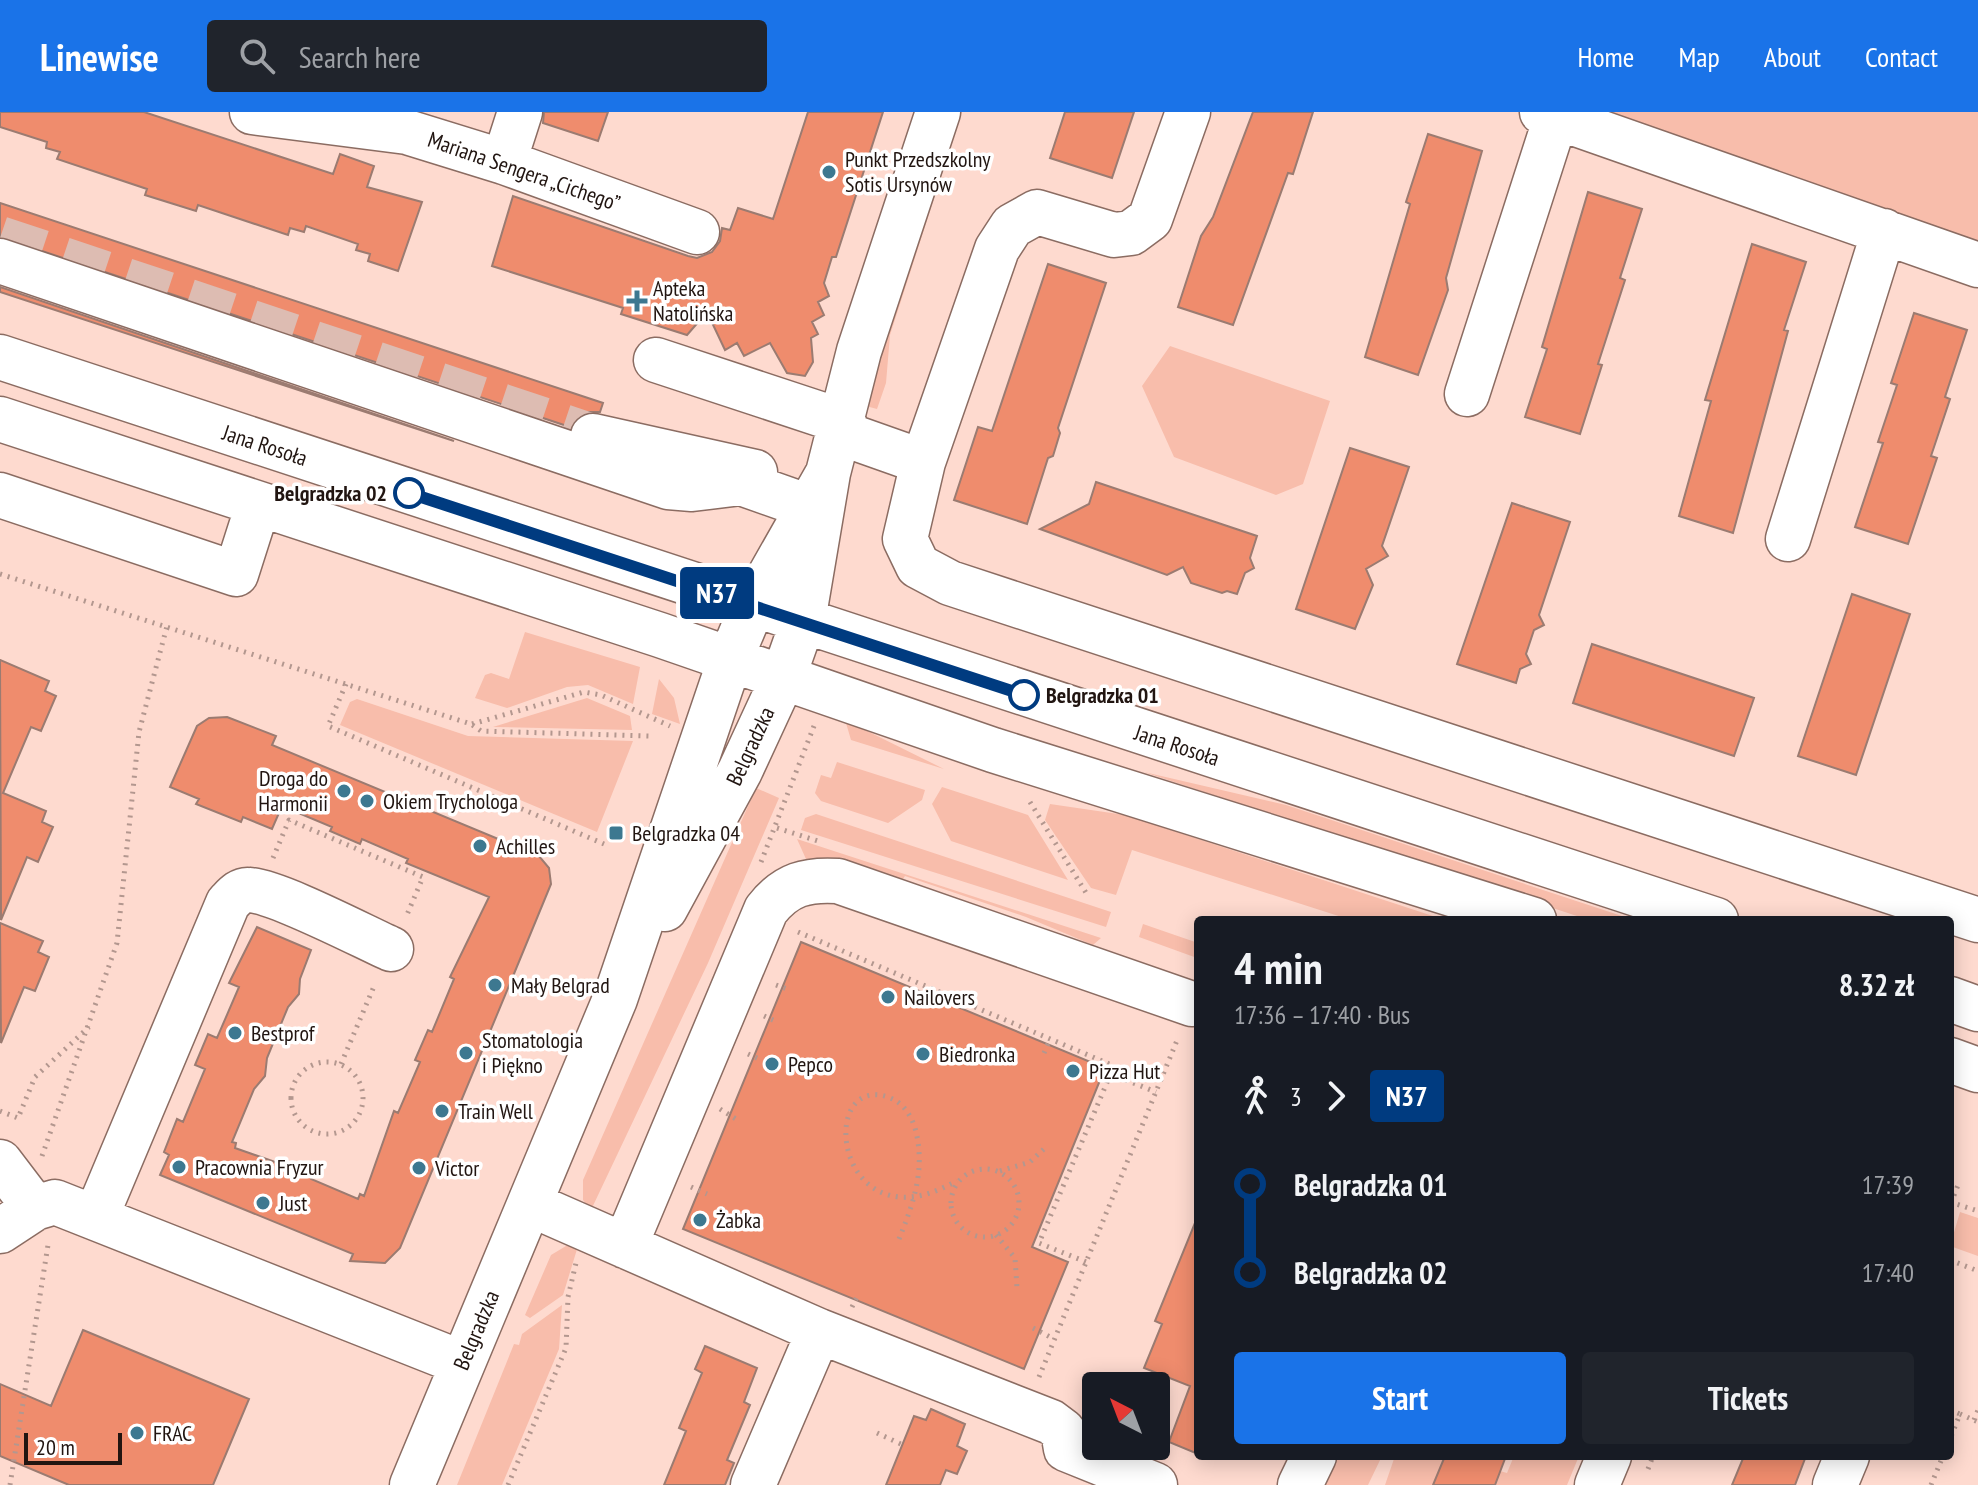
<!DOCTYPE html>
<html lang="en">
<head>
<meta charset="utf-8">
<style>
  body { margin:0; font-family:"PT Sans Narrow",sans-serif; background:#20242c; color:#f1f3f6; height:100vh; display:flex; flex-direction:column; font-size:30px; white-space:nowrap }
  * { box-sizing:border-box; margin:0 }
  p { font-size:26px; color:#9ea1a6 }
  .icon { flex:none; width:44px; height:44px; fill:none; stroke:currentColor; stroke-width:2; stroke-linecap:round; stroke-linejoin:round }
  .map { position:relative; flex:1; overflow:hidden }
  .panel { position:absolute; left:1194px; top:804px; width:760px; height:544px; display:flex; flex-direction:column; background:#171b24; border-radius:8px; box-shadow:0 4px 20px #0003 }
  .panel>* { flex:none }
  .badge { padding:0 16px; border-radius:6px; font-size:28px; line-height:52px }
  .needle { width:52px; rotate:318deg }
  .tools { position:absolute; left:1082px; top:1260px; display:grid; gap:16px }
  .tools a { display:grid; place-items:center; width:88px; height:88px; border-radius:8px; background:#171b24; box-shadow:0 4px 20px #0003; font-size:40px }
  .scale { position:absolute; left:24px; bottom:20px; width:98px; box-sizing:border-box; padding-left:8px; border:4px solid #211511; border-top:0; font-size:22px; line-height:28px; white-space:nowrap; color:#211511; -webkit-text-stroke:6px #fff; paint-order:stroke }
  .map>.badge { position:absolute; translate:-50% -50%; box-shadow:0 0 0 4px #fff }
  .legs { display:flex; align-items:center; gap:12px; height:88px; padding:0 40px; font-size:26px }
  .legs p { margin-inline-start:auto }
  .overview { display:flex; align-items:center; justify-content:space-between; height:136px; padding:0 40px }
  h1 { font-size:44px; font-weight:700; line-height:60px }
  .cta { display:flex; gap:16px; margin-top:auto; padding:16px 40px }
  .cta a { flex:1; height:92px; border-radius:8px; background:#1a73e8; color:#fff; font-size:32px; font-weight:700; line-height:92px; text-align:center }
  .cta a+a { background:#20242c; color:#f1f3f6 }
  ul { padding:0 40px; list-style:none }
  li { display:flex; align-items:center; gap:28px; height:88px; font-size:30px }
  li i { display:grid; place-items:center; width:12px; height:100%; margin:0 10px; background:currentColor }
  li i::after { content:''; width:20px; height:20px; margin:-10px; border:6px solid; border-radius:50%; background:#171b24 }
  li p { margin-inline-start:auto }
  li:first-child i { background:linear-gradient(#0000 50%,currentColor 0) }
  li:last-child i { background:linear-gradient(currentColor 50%,#0000 0) }
  header { display:flex; align-items:center; gap:48px; box-sizing:border-box; height:112px; padding:0 40px; background:#1a73e8; color:#fff }
  header strong { font-size:38px }
  nav { display:flex; gap:44px; margin-inline-start:auto; font-size:28px }
  .search { width:560px; height:72px; background:#20242c; display:flex; align-items:center; gap:20px; box-sizing:border-box; padding:0 28px; border-radius:8px; color:#9ea1a6; font-size:30px }
  .map>svg:first-child { display:block }
</style>
</head>
<body>
<header>
<strong>Linewise</strong>
<div class="search"><svg class="icon" aria-label="search" viewBox="0 0 24 24"><circle cx="10" cy="10" r="6"/><path d="M15 15l6 6"/></svg>Search here</div>
<nav><a>Home</a><a>Map</a><a>About</a><a>Contact</a></nav>
</header>
<div class="map">
<svg width="1978" height="1373" viewBox="0 0 1978 1373">
  <rect width="100%" height="100%" fill="#fedacf"/>
  <!-- green -->
  <path fill="#f8bdab" d="M956,0H962L890,223L886,271L877,297L862,293Z
    M1598,0H1978V133Z
    M1170,234L1330,289L1303,372L1276,383L1174,345L1142,274Z
    M525,520L640,555L633,592L588,573L567,575L507,596L475,586L485,563L491,561L509,567Z
    M659,567L674,586L680,612L652,602Z
    M587,586L630,604L632,618L493,615Z
    M357,587L468,624L633,629L597,720L340,613L350,590Z
    M846,611L853,612L944,657L851,628Z
    M837,650L925,678L922,688L888,711L821,689L815,681L821,663L831,666Z
    M1144,660L1286,693L1634,808H1589Z
    M942,675L1028,703L1068,768L951,729L932,692Z
    M756,676L779,686L708,851L591,1098L583,1088V1068Z
    M1050,692L1125,703L1445,808H1351L1132,738L1116,783L1091,776L1045,708Z
    M816,702L1111,800L1106,815L801,718L805,706Z
    M797,727L1101,826L1093,833L1026,805L905,764L899,773L810,756Z
    M1143,812L1198,831L1197,846L1139,825Z
    M1960,1100L1978,1106V1144L1950,1134Z
    M566,1134H578L563,1183L530,1206L525,1203L551,1143Z
    M562,1193L559,1237L502,1373H457L514,1232L519,1233L522,1222Z
    M1328,1344H1382L1368,1373H1320Z
    M1395,1344L1443,1347L1434,1371L1439,1373H1385Z
    M1514,1344H1579L1567,1373H1495L1500,1359L1507,1361Z"/>
  <!-- building -->
  <path fill="#ef8c6d" stroke="#9b7b71" stroke-width="2" d="M0,0H144L333,62L340,42L374,54L367,75L422,90L398,159L368,149L370,142L356,138L358,132L306,114L304,120L290,116L288,123L198,93L196,99L145,83L147,77L57,47L60,40L46,36L47,30L0,15Z
    M544,0H608L598,29L543,11Z
    M808,0H883L836,145H832L824,171L829,184L818,190L824,203L812,210L818,222L811,226L813,250L805,264L787,261L770,231L744,244L737,231L725,238L707,200L687,223L621,202L623,196L492,154L513,84L688,144L697,146L712,140L720,129L722,116L730,118L738,96L773,107Z
    M1065,0H1134L1112,66L1050,46Z
    M1253,0H1313L1293,62L1288,61L1233,213L1178,195L1201,124L1213,105Z
    M1428,22L1482,39L1446,166L1448,178L1418,263L1365,245L1410,92L1406,90Z
    M1588,80L1642,97L1620,166L1625,168L1598,252L1602,253L1580,322L1525,305L1547,237L1542,235Z
    M0,91L603,291L600,300H585L570,315L0,125Z
    M1752,132L1806,150L1784,218L1788,219L1733,421L1679,404L1711,289L1705,288Z
    M1048,152L1106,171L1058,316L1060,321L1053,344L1048,346L1027,412L954,388L978,315L992,319Z
    M0,175L454,329L0,180Z
    M1914,201L1967,218L1945,285L1950,287L1931,344L1937,346L1908,432L1855,415L1883,331L1878,330L1897,273L1891,271Z
    M1350,336L1409,355L1382,434L1388,444L1366,457L1373,473L1355,517L1296,497Z
    M1096,370L1257,424L1250,446L1254,456L1245,461L1237,482L1227,479L1222,481L1191,471L1183,455L1167,463L1040,417L1089,392Z
    M1512,391L1570,410L1539,503L1544,513L1534,518L1526,542L1531,552L1520,557L1516,571L1457,552Z
    M1852,482L1910,502L1856,663L1798,644Z
    M1592,532L1754,586L1734,644L1573,591Z
    M0,548L49,569L45,579L56,584L41,619L31,615L3,681L46,699L42,710L53,715L38,750L27,745L1,808Z
    M227,605L276,624L272,633L539,744L549,756L551,772L511,869L400,1136L385,1151L350,1149L353,1142L160,1063L169,1043L164,1040L177,1007L183,1010L205,957L195,953L208,922L217,926L239,875L229,871L257,815L311,838L300,867L299,882L288,895L267,946L265,964L254,977L232,1030L236,1031L235,1036L312,1063L311,1067L358,1087L360,1082L364,1084L394,999L398,1001L420,950L415,948L428,918L432,920L454,867L450,865L489,785L406,751L408,747L362,727L360,732L330,719L332,715L282,694L272,717L243,705L241,710L196,692L199,687L170,675L197,614L209,606Z
    M0,811L43,829L38,840L49,845L35,879L24,875L1,931Z
    M801,830L1105,956L1032,1135L1068,1150L1024,1257L683,1117Z
    M1197,1106H1198V1342L1169,1330L1190,1274L1144,1256L1162,1212L1155,1209Z
    M83,1218L249,1287L213,1373H69L0,1344V1272L51,1294Z
    M705,1234L757,1256L744,1290L750,1293L727,1348L734,1351L725,1373H664L686,1319L679,1316L702,1261L695,1257Z
    M931,1297L965,1312L957,1334L967,1339L957,1362L946,1358L940,1373H886L914,1304L926,1308Z
    M1445,1344H1506L1495,1373H1433Z
    M1744,1344H1806L1795,1373H1732Z"/>
  <g fill="none" stroke-linecap="round" stroke-linejoin="round">
    <!-- minor-tunnel -->
    <path stroke="#ddbcb2" stroke-width="44" stroke-dasharray="44 22" stroke-linecap="butt" d="M0,126L593,324"/>
    <!-- minor casing -->
    <g stroke="#8b6c62" stroke-width="47">
      <path id="minor" d="M252,0L407,20L504,50L697,120
        M1188,0L1150,107L1131,121L1114,123L1037,100L1012,114L997,137L923,350L905,427L918,454L950,471L1978,808
        M1542,0L1978,153
        M504,50L520,0
        M0,149L668,375L692,377L741,371L809,395
        M0,245L1716,808
        M656,248L844,310
        M1467,282L1556,5
        M0,307L660,523L993,638L1534,808
        M841,321L923,350
        M593,324L755,360
        M0,383L236,462L258,393
        M1788,427L1884,119
        M665,797L740,659L783,566L803,509L828,361L859,239L938,0
        M1950,887L1978,897
        M1950,948L1978,958
        M0,1050L35,1096
        M530,1092L819,1219L1051,1310L1063,1319L1066,1337L1155,1373
        M96,1105L228,791C234,785 240,777 249,778C276,779 362,824 391,837
        M0,1119L35,1096L55,1090L462,1251
        M625,1134L766,798C786,772 807,767 838,769L1192,892
        M412,1373L615,887L730,548L753,493L828,361
        M753,1373L819,1219
        M1300,1373L1314,1344
        M1597,1373L1609,1344
        M1835,1373L1847,1344"/>
    </g>
    <!-- path -->
    <path stroke="#b3978f" stroke-width="5" stroke-dasharray="2 6" stroke-linecap="butt" d="M0,462L471,612L481,619L649,624
      M346,572L328,614L604,732
      M472,612L584,580L601,583L670,614
      M1030,690L1088,784
      M777,716L818,729
      M273,746L289,708L423,765L406,805
      M761,750L814,614
      M798,820L1114,954L1039,1131L1086,1150
      M776,873L790,878
      M764,904L775,909
      M1044,941L1050,927
      M748,942L759,947
      M291 986a36 36 0 1 1 72 0a36 36 0 1 1-72 0Z
      M341,952L375,872
      M1111,962L1156,980
      M720,997L736,1007
      M0,999L18,1006L35,965L89,915
      M42,1044L117,831L139,620L167,514
      M951 1091a34 34 0 1 1 68 0a34 34 0 1 1-68 0Z
      M1000,1059L1030,1050L1047,1034
      M691,1075L707,1082
      M1950,1090L1978,1099
      M1951,1091L1958,1073
      M996,1123L1015,1146L1017,1176
      M899,1127C914,1090 926,1056 915,1016C910,1001 902,990 888,985C824,964 832,1099 918,1084C931,1082 945,1075 957,1069
      M1950,1148L1978,1159
      M852,1195L859,1181
      M1033,1216L1054,1227
      M1039,1265L1178,926
      M1950,1298L1960,1302L1950,1327
      M1960,1302L1978,1310
      M1974,1308L1978,1298
      M877,1321L903,1333
      M1448,1344L1453,1346
      M1648,1357L1653,1344
      M10,1373L48,1133
      M508,1373L566,1236L568,1185L576,1151
      M1931,1373L1943,1344"/>
    <!-- minor -->
    <use href="#minor" stroke="#fff" stroke-width="44"/>
  </g>
  <g fill="none" stroke-linecap="round" stroke-linejoin="round">
    <!-- line-1 casing -->
    <g stroke="#fff" stroke-width="18">
      <path id="line-1" d="M409,381L1024,583"/>
    </g>
    <!-- line-1 -->
    <use href="#line-1" stroke="#003b80" stroke-width="12"/>
  </g>
  <!-- markers -->
  <g fill="#3d7890" stroke="#fff" stroke-width="3">
    <circle cx="829" cy="60" r="8"/>
    <path d="M633 177h8v8h8v8h-8v8h-8v-8h-8v-8h8z"/>
    <circle cx="344" cy="679" r="8"/>
    <circle cx="367" cy="689" r="8"/>
    <rect x="608" y="713" width="16" height="16" rx="4"/>
    <circle cx="480" cy="734" r="8"/>
    <circle cx="495" cy="873" r="8"/>
    <circle cx="888" cy="885" r="8"/>
    <circle cx="235" cy="921" r="8"/>
    <circle cx="466" cy="941" r="8"/>
    <circle cx="923" cy="942" r="8"/>
    <circle cx="772" cy="952" r="8"/>
    <circle cx="1073" cy="959" r="8"/>
    <circle cx="442" cy="999" r="8"/>
    <circle cx="179" cy="1055" r="8"/>
    <circle cx="419" cy="1056" r="8"/>
    <circle cx="263" cy="1091" r="8"/>
    <circle cx="700" cy="1108" r="8"/>
    <circle cx="137" cy="1321" r="8"/>
  </g>
  <g fill="#fff" stroke="#003b80" stroke-width="4">
    <circle cx="409" cy="381" r="14"/>
    <circle cx="1024" cy="583" r="14"/>
  </g>
  <g text-anchor="middle" dominant-baseline="central" stroke-width="7" stroke-linejoin="round" paint-order="stroke">
    <!-- poi labels -->
    <g font-size="22" fill="#211511" stroke="#fff" text-anchor="start">
      <text x="845" y="47">Punkt Przedszkolny<tspan x="845" dy="25">Sotis Ursynów</tspan></text>
      <text x="653" y="176">Apteka<tspan x="653" dy="25">Natolińska</tspan></text>
      <text x="328" y="666" text-anchor="end">Droga do<tspan x="328" dy="25">Harmonii</tspan></text>
      <text x="383" y="689">Okiem Trychologa</text>
      <text x="632" y="721">Belgradzka 04</text>
      <text x="496" y="734">Achilles</text>
      <text x="511" y="873">Mały Belgrad</text>
      <text x="904" y="885">Nailovers</text>
      <text x="251" y="921">Bestprof</text>
      <text x="482" y="928">Stomatologia<tspan x="482" dy="25">i Piękno</tspan></text>
      <text x="939" y="942">Biedronka</text>
      <text x="788" y="952">Pepco</text>
      <text x="1089" y="959">Pizza Hut</text>
      <text x="458" y="999">Train Well</text>
      <text x="195" y="1055">Pracownia Fryzur</text>
      <text x="435" y="1056">Victor</text>
      <text x="279" y="1091">Just</text>
      <text x="716" y="1108">Żabka</text>
      <text x="153" y="1321">FRAC</text>
    </g>
    <!-- street labels -->
    <g font-size="22" fill="#211511" stroke="#fff">
      <text transform="translate(524 59) rotate(19)">Mariana Sengera „Cichego”</text>
      <text transform="translate(265 333) rotate(18)">Jana Rosoła</text>
      <text transform="translate(1177 633) rotate(18)">Jana Rosoła</text>
      <text transform="translate(750 634) rotate(-65)">Belgradzka</text>
      <text transform="translate(476 1218) rotate(-67)">Belgradzka</text>
    </g>
    <!-- stop labels -->
    <g font-size="22" font-weight="bold" fill="#211511" stroke="#fff" text-anchor="end">
      <text x="387" y="381">Belgradzka 02</text>
      <text x="1046" y="583" text-anchor="start">Belgradzka 01</text>
    </g>
  </g>
</svg>
<div class="tools">
<a><svg class="needle" viewBox="-14 -14 28 28"><path d="M0-13l5 13h-10z" fill="#e53935"/><path d="M0 13l5-13h-10z" fill="#9ea1a6"/></svg></a>
</div>
<div class="scale">20 m</div>
<b class="badge" style="left:717px;top:481px;background:#003b80;color:#fff">N37</b>
<section class="panel">
<div class="overview"><div><h1>4 min</h1><p>17:36 – 17:40 · Bus</p></div><b>8.32 zł</b></div>
<div class="legs"><svg class="icon" aria-label="walk" viewBox="0 0 24 24"><circle cx="13" cy="4" r="2"/><path d="M13 8l-2 6 4 7M11 14l-3 7M7 12l3-4h3l4 4"/></svg>3<svg class="icon" aria-label="forward" viewBox="0 0 24 24"><path d="M9 5l7 7-7 7"/></svg><b class="badge" style="background:#003b80;color:#fff">N37</b></div>
<ul>
<li><i style="color:#003b80"></i><b>Belgradzka 01</b><p>17:39</p></li>
<li><i style="color:#003b80"></i><b>Belgradzka 02</b><p>17:40</p></li>
</ul>
<div class="cta"><a>Start</a><a>Tickets</a></div>
</section>
</div>
</body>
</html>
